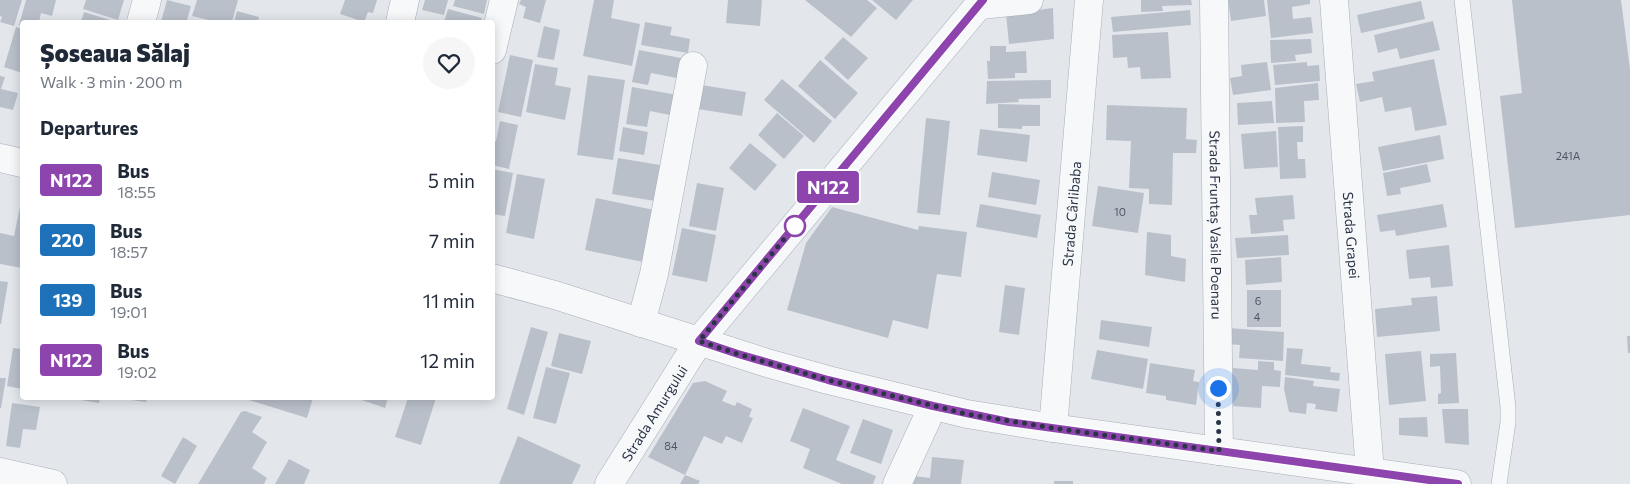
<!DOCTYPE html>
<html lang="en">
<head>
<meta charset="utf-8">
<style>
  body { margin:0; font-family:Commissioner,sans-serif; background:#f6f6f7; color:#1f2937; height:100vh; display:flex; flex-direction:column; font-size:19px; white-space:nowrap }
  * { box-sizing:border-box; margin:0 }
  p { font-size:16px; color:#747a83 }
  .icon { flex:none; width:28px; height:28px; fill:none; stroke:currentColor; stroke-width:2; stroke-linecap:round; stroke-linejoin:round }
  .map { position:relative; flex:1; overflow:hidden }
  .side { position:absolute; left:20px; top:20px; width:475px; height:380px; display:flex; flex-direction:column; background:#fff; border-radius:5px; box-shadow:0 2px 12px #0003 }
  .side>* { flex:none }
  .badge { padding:0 10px; border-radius:4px; font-size:18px; line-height:32px }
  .you { position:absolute; width:25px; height:25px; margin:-12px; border:4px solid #fff; border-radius:50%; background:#1a73e8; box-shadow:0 0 0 8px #1a73e833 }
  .map>.badge { position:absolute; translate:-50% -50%; box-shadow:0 0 0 2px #fff }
  h2 { padding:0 20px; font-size:19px; line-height:45px }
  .round { display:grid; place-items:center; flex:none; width:52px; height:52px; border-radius:26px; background:#f6f6f7 }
  .headline { display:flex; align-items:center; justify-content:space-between; height:85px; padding:0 20px }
  h1 { font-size:24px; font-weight:800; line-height:38px }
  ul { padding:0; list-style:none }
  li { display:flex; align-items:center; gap:15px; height:60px; padding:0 20px }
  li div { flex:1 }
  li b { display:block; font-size:19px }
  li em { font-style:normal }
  li .badge { min-width:55px; font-weight:700; text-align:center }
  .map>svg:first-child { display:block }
</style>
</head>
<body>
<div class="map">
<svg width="1630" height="484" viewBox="0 0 1630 484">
  <rect width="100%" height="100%" fill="#e3e7ec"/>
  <!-- building -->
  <path fill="#bac0ca" d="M0,0H22L14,26L0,22L2,17L0,16Z
    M26,0H56L52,16L41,13L39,22H22V26L19,25Z
    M86,0H124L118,20L83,9Z
    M167,0L191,6L187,20L196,22H161Z
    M197,0H238L232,22H217L192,16Z
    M345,0H377L373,13L368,12L364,22L340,14Z
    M425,0H448L444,15L422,10Z
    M455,0H487L484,14L453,6Z
    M521,0H546L540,23L523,18L526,7L519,4Z
    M594,0H614L611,18L640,24L632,66L583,56Z
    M728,0H762L760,26L726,23Z
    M805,0H867L877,8L851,37Z
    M872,0H913L896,20Z
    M1141,0H1191L1192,5L1162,6L1163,11L1141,12Z
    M1228,0H1264L1266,16L1231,21Z
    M1267,0H1310V4L1292,7L1293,19L1311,17L1313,33L1271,38Z
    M1512,0H1621L1630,69V215L1515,228L1500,96L1522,93Z
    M1421,1L1425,19L1361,33L1357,15Z
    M1053,8L1054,39L1009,44L1006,14Z
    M448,9L482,18L481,22H444Z
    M1190,10L1191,25L1113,32L1111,17Z
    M237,11L259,17L258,22H234Z
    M84,12L117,22H81Z
    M1433,21L1440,50L1400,59L1397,48L1378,53L1374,35Z
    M645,22L672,27L670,35L690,39L688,53L641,45Z
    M544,26L560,30L554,60L537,57Z
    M16,27L22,29V73L4,67Z
    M1168,32L1171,78L1141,79L1140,67L1128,68L1127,57L1113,58L1112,35Z
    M843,37L868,58L848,80L824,58Z
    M1311,39L1312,53L1295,55L1296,61L1271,63L1270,40Z
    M990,46H1006V52L1026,51L1027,73H1015V78L988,79L987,61H990Z
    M639,50L686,59L682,79L651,73L648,85L632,82Z
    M510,55L533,60L521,117L498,112Z
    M1434,59L1447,125L1415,131L1411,107L1385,112L1382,97L1360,102L1356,84L1374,81L1372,72Z
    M820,60L858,93L835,119L798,86Z
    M1267,62L1271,90L1233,95L1230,78L1242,76L1241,65Z
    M1307,62V66L1319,65L1320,81L1275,85L1273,65Z
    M535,64L558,68L555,85L571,88L565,120L526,112Z
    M588,75L625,80L613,160L577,155Z
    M0,76L5,77L1,89L18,93L13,110L0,107Z
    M782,79L832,121L814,143L764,100Z
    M1051,80V98L1018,99L1019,102L986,104L987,81Z
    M1318,83L1319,100L1304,101L1305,122L1276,123L1275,88Z
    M701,85L746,92L742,116L698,109Z
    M632,87L678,95L675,116L650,111L647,127L626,124Z
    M1272,101L1274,123L1238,125L1237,103Z
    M998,104L1040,105V126H1022V129L998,128Z
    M1107,105L1187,108L1186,139L1197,140L1196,153H1173L1172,205L1149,204V189L1129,188L1131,141L1106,140Z
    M777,113L804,136L784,159L758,135Z
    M926,118L950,121L940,215L917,213Z
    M500,121L518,125L509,169L492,165V141H496Z
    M1303,126V142H1297L1298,159H1305L1306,178L1280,179L1278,127Z
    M623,127L648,132L644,155L619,151Z
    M980,129L1030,135L1027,162L977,155Z
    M1276,131L1278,167L1244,169L1241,134Z
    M1440,135L1444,159L1383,171L1378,147Z
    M750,143L777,165L755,191L729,168Z
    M618,158L666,166L661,202L612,194Z
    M1427,164L1431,182L1400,188L1401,194L1387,196L1383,173Z
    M492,169L513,173L505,216L492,214Z
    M992,172L1040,180L1036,205L988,197Z
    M517,174L545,179L534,239L506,233Z
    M697,183L724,188L716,231L689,226Z
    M1098,186L1144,193L1138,233L1092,226Z
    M1293,195L1295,219L1283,220L1284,231L1251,234L1249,215H1257L1255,198Z
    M596,198L659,211L648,263L585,250Z
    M21,202H22V268L0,264V233L14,236Z
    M980,204L1041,215L1037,238L976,227Z
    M1443,204L1447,227L1396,236L1395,230L1380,232L1377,215Z
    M832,207L918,230L919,226L967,232L961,277L937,274L928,329L893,320L888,338L787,310L806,243Z
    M682,228L716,235L707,282L672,275Z
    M1147,232L1171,235V256L1186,259L1185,282L1145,275Z
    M1288,235L1289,255L1237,258L1235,238Z
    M1449,245L1453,286L1431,288L1430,277L1409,279L1406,250Z
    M1281,257L1282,282L1246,285L1245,260Z
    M0,281L8,282L1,324H0Z
    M1005,285L1025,288L1019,335L999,332Z
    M1247,290H1281V327H1247Z
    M1437,296L1440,331L1377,337L1375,309L1412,305L1411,298Z
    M1101,320L1152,327L1149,347L1099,339Z
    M531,327L548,332L524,415L507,409Z
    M1228,328L1284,332L1283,361L1239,358L1240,345L1227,344Z
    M559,333L591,341L582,374L551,366Z
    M1627,336H1630V353H1628Z
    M13,348L22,349V389L7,386Z
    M1287,348L1303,349L1301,364L1331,367L1330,372L1340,373L1339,381L1285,375Z
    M1097,350L1148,359L1143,389L1091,379Z
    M1421,351L1426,401L1389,405L1385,354Z
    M1456,353L1459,403L1438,404V394L1441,393L1440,366L1430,367V354Z
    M1258,361L1274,362V370L1281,371L1280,387L1262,386L1261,408L1231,406L1233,368L1258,370Z
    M1150,363L1195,370L1193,381L1199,382L1196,405L1166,400V396L1146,393Z
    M546,367L570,373L556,424L533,418Z
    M1285,377L1314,381L1313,386L1340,389L1337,412L1315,409L1316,404L1307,403L1306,414L1289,412L1284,389Z
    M0,378H6L1,408H0Z
    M705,381L727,391L722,401L735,406L737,402L752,409L749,417L753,418L742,443L726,436L722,444L704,436L685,475L648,457L693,383Z
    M76,398H100L99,403L75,399Z
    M249,398H313L307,418L249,400Z
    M356,398H388L385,408Z
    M408,398H436L421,445L395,437Z
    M124,399V398H147L146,402Z
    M12,403L40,407L36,430L23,429L20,448L6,446Z
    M803,408L850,426L836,460L876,476L873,484H842L803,468L810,449L790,441Z
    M1442,409H1468L1469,445L1445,443Z
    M245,411L262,417L252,432L267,442L252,468L267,478L264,484H198L241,412Z
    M1427,417L1428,437L1399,435V418Z
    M863,419L893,430L881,464L850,453Z
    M518,436L581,465L572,484H499Z
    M183,437L197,446L175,484L161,476Z
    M932,457L964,460L961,484H906L907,475L930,478Z
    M289,459L310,470L304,484H275Z
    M685,475L700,481L698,484H680Z
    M1054,481H1073V484H1054Z"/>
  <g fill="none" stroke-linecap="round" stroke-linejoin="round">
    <!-- service casing -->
    <g stroke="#a8aeb7" stroke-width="16">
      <path id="service" d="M1462,0L1508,407V422L1499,484"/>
    </g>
    <!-- minor casing -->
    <g stroke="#a8aeb7" stroke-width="29">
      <g id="minor">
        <path id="s1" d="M1214,0L1219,451"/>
        <path id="s2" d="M1334,0L1370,472"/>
        <path d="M141,22L147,0"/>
        <path d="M400,22L405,0"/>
        <path d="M492,50L504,0"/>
        <path d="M641,323L654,274L693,66"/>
        <path d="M0,472L53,484"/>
        <path d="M897,484L933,406"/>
      </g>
    </g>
    <!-- tertiary casing -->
    <g stroke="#a8aeb7" stroke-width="29">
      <g id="tertiary">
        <path d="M981,5L1029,0"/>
        <path d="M0,158L22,163"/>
        <path d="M492,278L558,296L767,363L828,380L967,414L1053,428L1457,484"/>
        <path id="s3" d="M1053,428L1089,0"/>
        <path id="s4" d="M609,484L699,341L983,0"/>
      </g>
    </g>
    <!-- service -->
    <use href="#service" stroke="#f6f8fa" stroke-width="15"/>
    <!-- minor -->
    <use href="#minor" stroke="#f6f8fa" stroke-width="28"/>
    <!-- tertiary -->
    <use href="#tertiary" stroke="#f6f8fa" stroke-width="28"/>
  </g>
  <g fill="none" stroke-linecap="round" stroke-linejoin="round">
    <!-- line casing -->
    <g stroke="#fff" stroke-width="11">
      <path id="line" d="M983,0L699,341L738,354L828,380L933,406L1009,422L1458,484"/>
    </g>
    <!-- line -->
    <use href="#line" stroke="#8e44ad" stroke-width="8"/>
    <!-- walk -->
    <path stroke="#2a3445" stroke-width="5" stroke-dasharray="0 9" d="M795,226L699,341L738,354L828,380L967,414L1053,428L1219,451L1218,388"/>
  </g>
  <!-- markers -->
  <circle fill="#fff" stroke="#8e44ad" stroke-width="2.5" cx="795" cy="226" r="10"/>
  <g text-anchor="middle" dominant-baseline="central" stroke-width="5" stroke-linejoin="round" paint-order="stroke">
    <!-- number labels -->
    <g font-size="11" fill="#4e5766">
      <text x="1568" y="155">241A</text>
      <text x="1120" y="211">10</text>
      <text x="1258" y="300">6</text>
      <text x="1257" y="316">4</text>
      <text x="671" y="445">84</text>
    </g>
    <!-- street labels -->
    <g font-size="14" fill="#2a3445" stroke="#f3f6f9">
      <text stroke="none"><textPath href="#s3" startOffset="215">Strada Cârlibaba</textPath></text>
      <text stroke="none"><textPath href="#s1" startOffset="225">Strada Fruntaș Vasile Poenaru</textPath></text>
      <text stroke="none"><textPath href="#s2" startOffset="236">Strada Grapei</textPath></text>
      <text stroke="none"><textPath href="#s4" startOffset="84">Strada Amurgului</textPath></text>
    </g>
  </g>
</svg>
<div class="you" style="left:1218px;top:388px"></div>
<b class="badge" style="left:828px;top:187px;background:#8e44ad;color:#fff">N122</b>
<section class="side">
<div class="headline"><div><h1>Șoseaua Sălaj</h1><p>Walk · 3 min · 200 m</p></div><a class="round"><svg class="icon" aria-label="heart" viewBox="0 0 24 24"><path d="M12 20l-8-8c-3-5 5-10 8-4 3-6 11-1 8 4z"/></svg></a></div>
<h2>Departures</h2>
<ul>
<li><span class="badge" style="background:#8e44ad;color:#fff">N122</span><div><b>Bus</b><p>18:55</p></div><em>5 min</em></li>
<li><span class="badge" style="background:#1d71b8;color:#fff">220</span><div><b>Bus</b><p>18:57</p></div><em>7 min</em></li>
<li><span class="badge" style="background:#1d71b8;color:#fff">139</span><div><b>Bus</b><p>19:01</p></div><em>11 min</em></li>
<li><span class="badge" style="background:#8e44ad;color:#fff">N122</span><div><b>Bus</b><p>19:02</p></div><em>12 min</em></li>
</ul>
</section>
</div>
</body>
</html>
